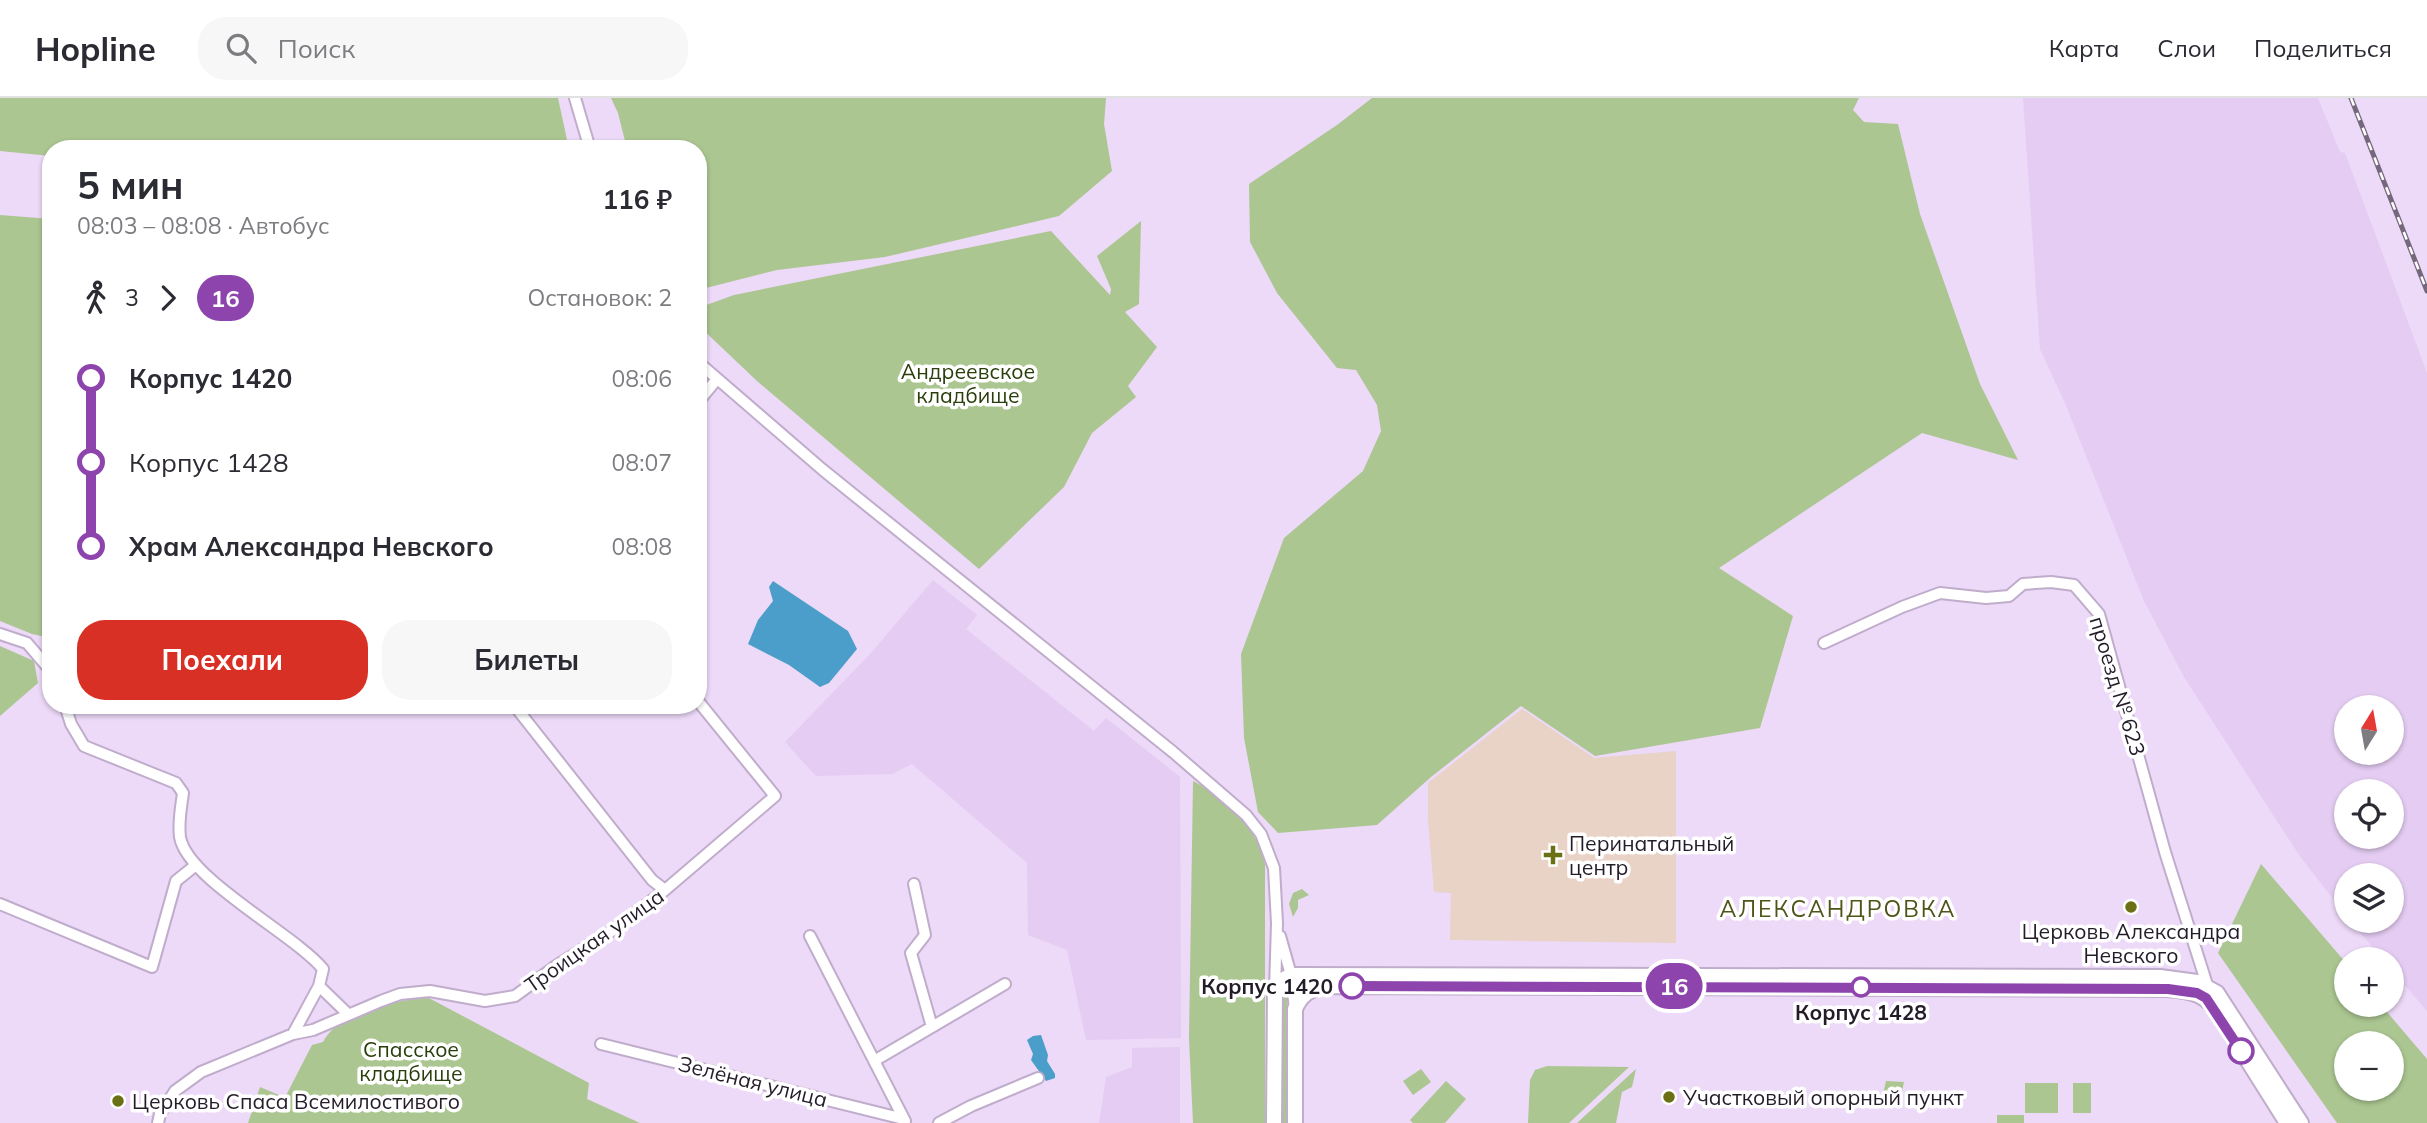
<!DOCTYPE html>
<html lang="ru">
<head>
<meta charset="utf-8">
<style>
  body { margin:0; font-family:Mulish,sans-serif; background:#f7f7f7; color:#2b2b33; height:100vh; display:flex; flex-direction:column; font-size:26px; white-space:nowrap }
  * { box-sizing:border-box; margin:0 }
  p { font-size:23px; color:#7c7c81 }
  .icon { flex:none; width:38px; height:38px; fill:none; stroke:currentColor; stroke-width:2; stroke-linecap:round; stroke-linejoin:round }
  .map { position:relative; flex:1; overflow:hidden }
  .drawer { position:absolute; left:42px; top:42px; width:665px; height:574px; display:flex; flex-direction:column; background:#fff; border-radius:28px; box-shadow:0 2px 5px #0004 }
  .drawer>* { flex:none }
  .badge { padding:0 14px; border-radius:23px; font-size:24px; line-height:46px }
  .needle { width:46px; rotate:11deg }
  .buttons { position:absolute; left:2334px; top:597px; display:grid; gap:14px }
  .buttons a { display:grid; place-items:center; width:70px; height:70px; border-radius:50%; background:#fff; box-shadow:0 2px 5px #0004; font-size:35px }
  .map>.badge { position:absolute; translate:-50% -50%; box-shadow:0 0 0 4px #fff }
  .legs { display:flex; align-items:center; gap:10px; height:77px; padding:0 35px; font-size:23px }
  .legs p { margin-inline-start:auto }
  .overview { display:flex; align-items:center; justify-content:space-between; height:119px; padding:0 35px }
  h1 { font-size:38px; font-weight:700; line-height:52px }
  .primary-button { display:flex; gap:14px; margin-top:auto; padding:14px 35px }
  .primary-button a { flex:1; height:80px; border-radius:28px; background:#d93025; color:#fff; font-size:28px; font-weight:700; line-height:80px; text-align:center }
  .primary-button a+a { background:#f7f7f7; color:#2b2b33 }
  ul { padding:0 35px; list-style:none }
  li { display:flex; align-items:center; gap:24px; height:84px; font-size:26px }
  li i { display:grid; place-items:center; width:10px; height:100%; margin:0 9px; background:currentColor }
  li i::after { content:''; width:18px; height:18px; margin:-9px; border:5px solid; border-radius:50%; background:#fff }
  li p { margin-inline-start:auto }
  li:first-child i { background:linear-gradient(#0000 50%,currentColor 0) }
  li:last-child i { background:linear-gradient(currentColor 50%,#0000 0) }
  header { display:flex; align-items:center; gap:42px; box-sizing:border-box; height:98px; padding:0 35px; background:#fff; border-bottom:2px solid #e1e1e2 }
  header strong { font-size:33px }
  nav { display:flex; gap:38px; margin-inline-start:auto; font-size:24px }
  .search { width:490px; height:63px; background:#f7f7f7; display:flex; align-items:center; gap:18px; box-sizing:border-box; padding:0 24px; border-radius:28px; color:#7c7c81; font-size:26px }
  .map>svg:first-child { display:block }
</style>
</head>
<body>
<header>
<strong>Hopline</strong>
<div class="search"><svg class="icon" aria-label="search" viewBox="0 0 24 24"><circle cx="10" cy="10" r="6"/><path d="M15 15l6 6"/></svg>Поиск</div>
<nav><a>Карта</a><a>Слои</a><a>Поделиться</a></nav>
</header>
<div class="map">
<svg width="2427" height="1025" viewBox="0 0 2427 1025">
  <rect width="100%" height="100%" fill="#edd9f8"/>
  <!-- built -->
  <path fill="#e4ccf2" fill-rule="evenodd" d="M2023,0H2318L2340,54L2345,55L2427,275V913L2392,872V861H2383L2350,823L2392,822V777H2347V819L2299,757L2184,579L2144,503L2065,305L2040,251ZM2347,609H2392V654H2347ZM2347,693H2392V738H2347Z
    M933,482L977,517L966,531L1094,633L1106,620L1180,679L1181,940L1086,942L1067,852L1028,837L1027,765L912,666L892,676L816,678L785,644L871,555Z
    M1180,949V1025H1099L1106,979L1132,969V950Z"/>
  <!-- medical -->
  <path fill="#e9d2c6" d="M1522,611L1594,660L1676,653V845L1450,842L1451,795L1434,794L1428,721V685Z"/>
  <!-- green -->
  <path fill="#abc691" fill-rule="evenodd" d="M0,0H558L569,51H51V58L0,53Z
    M611,0H1106L1104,26L1112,73L1059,118L885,159L777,172L698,192V51H627L618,15Z
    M1372,0H1859L1853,12L1864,24L1898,26L1920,116L1980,286L2018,362L1922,335L1719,470L1793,518L1760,630L1595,658L1521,608L1431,679L1377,727L1278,735L1258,714L1244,640L1241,556L1284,440L1363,373L1381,333L1377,307L1356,272L1337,270L1277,195L1250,144L1249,86L1337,27Z
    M0,117L51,121V540L32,536L0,523Z
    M1141,123L1139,206L1125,214L1157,249L1128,288L1136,299L1092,335L1064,389L979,471L757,283L698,227V210L734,197L1051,133L1110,197L1111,191L1097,158Z
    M0,548L34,563L38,585L0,618Z
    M1193,683C1212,692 1246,721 1255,740C1260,748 1262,757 1265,766V1025H1193L1189,941Z
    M2261,766L2347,866V906L2381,907L2427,961V1025H2337L2218,855ZM2347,945H2392V990H2347Z
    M1302,791L1309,797L1298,802V810L1293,819L1289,806L1293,795Z
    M1283,895L1287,896V1025H1281Z
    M427,899L589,985L587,1001L640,1025H248L260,989L279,997L277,1015L312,947L323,944C341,911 392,904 427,899Z
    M1547,968L1629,969L1569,1025H1528L1530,982L1535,972Z
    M1421,971L1431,984L1413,997L1403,983Z
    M1636,971L1632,989L1622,994L1616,1025H1577Z
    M1446,983L1466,1001L1445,1025H1413L1410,1022Z
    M1886,983L1904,984L1899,1007L1881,1005Z
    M2025,985H2058V1015H2025Z
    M2073,985H2091V1015H2073Z
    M1997,1017H2024V1025H1997Z"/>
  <!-- water -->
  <path fill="#4b9ec9" d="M773,483L848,533L857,551L829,585L820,589L789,567L748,546L758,522L773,503L769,489Z
    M1041,937L1048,957L1047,963L1055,976V980L1046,983L1031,962L1033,956L1027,942L1033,938Z"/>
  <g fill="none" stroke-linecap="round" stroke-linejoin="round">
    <!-- minor casing -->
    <g stroke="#c0accb" stroke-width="14">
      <path id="minor" d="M575,0L590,51
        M698,264L823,372L1173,654L1246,717L1261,736L1274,770L1277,825L1275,892
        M698,304L717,281
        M0,536L27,545L51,573
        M1824,545L1902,509L1940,495L1986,500L2009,498L2023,486L2051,484L2074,487L2099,516L2165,754L2209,893
        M65,607L71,626L84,648L176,685L183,695C181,710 178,724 180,739C187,781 294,836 323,871L319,888L293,936
        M514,607L652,782L665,792
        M914,786L925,837L911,855L932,929
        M0,806L152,869L176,783L196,767
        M810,838L905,1023
        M1280,838L1291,877L1295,911
        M319,888L348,916
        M601,946L904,1021
        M874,963L1005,886
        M158,1025L160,1016L175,993L201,974L293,936L313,932L381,903L400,896L430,893L485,903L515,898L556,868L615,831L665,792L775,698L698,603
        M939,1025L971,1008L1038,980"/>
    </g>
    <!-- major casing -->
    <g stroke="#c0accb" stroke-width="18">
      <path id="major" d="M1274,1025L1275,893L1282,882L1291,877L2160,879L2197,884L2217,895L2301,1025
        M1295,1025V911C1301,897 1309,892 1323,888L2168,891C2187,893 2201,894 2214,909L2287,1025"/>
    </g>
    <!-- minor -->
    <use href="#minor" stroke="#fff" stroke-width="10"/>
    <!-- major -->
    <use href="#major" stroke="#fff" stroke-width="14"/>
    <!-- rail casing -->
    <g stroke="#75687c" stroke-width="5">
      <path id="rail" d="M2351,0L2427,193"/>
    </g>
    <!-- rail -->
    <use href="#rail" stroke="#fff" stroke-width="2.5" stroke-dasharray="8" stroke-linecap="butt"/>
  </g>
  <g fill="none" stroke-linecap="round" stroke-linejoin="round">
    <!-- line-1 casing -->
    <g stroke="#fff" stroke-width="16">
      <path id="line-1" d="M1352,888L2168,891L2197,895L2206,900L2241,953"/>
    </g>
    <!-- line-1 -->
    <use href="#line-1" stroke="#8e44ad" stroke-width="10"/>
  </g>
  <!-- markers -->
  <g fill="#6c7015" stroke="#fff" stroke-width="2.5">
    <path d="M1549.5 746.5h7v7h7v7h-7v7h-7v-7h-7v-7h7z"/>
    <circle cx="2131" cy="809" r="7"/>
    <circle cx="1669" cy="999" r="7"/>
    <circle cx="118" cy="1003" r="7"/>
  </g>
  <g fill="#fff" stroke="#8e44ad" stroke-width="3.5">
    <circle cx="1352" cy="888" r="12"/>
    <circle cx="1861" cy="889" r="9"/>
    <circle cx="2241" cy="953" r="12"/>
  </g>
  <g text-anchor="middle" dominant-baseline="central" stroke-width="7" stroke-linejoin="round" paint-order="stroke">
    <!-- park labels -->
    <g font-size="21" fill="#293e0b" stroke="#fff">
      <text x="968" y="273">Андреевское<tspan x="968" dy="24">кладбище</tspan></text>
      <text x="411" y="951">Спасское<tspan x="411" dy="24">кладбище</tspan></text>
    </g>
    <!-- street labels -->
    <g font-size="21" fill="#241c28" stroke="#fff">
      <text transform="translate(2118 588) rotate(73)">проезд № 623</text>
      <text transform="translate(594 842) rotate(-35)">Троицкая улица</text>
      <text transform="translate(753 983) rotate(14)">Зелёная улица</text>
    </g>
    <!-- poi labels -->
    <g font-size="21" fill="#241c28" stroke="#fff" text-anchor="start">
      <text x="1569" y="745">Перинатальный<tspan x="1569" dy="24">центр</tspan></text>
      <text x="2131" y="833" text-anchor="middle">Церковь Александра<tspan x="2131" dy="24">Невского</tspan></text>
      <text x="1683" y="999">Участковый опорный пункт</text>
      <text x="132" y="1003">Церковь Спаса Всемилостивого</text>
    </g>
    <!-- stop labels -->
    <g font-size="21" font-weight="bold" fill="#241c28" stroke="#fff" text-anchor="end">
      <text x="1333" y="888">Корпус 1420</text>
      <text x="1861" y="914" text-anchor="middle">Корпус 1428</text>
    </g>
    <!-- neighbourhood labels -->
    <g font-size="23" letter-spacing="2" fill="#515419" stroke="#fff">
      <text x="1838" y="810">АЛЕКСАНДРОВКА</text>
    </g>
  </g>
</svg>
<div class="buttons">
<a><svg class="needle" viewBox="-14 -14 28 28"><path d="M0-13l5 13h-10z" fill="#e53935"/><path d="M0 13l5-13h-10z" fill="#7c7c81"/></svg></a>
<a><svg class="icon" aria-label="locate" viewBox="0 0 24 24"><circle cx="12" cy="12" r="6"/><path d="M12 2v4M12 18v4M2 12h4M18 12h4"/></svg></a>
<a><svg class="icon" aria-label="layers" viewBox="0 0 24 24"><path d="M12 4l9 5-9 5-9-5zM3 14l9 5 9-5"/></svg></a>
<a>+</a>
<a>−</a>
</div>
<b class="badge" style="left:1674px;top:888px;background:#8e44ad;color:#fff">16</b>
<section class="drawer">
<div class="overview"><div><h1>5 мин</h1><p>08:03 – 08:08 · Автобус</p></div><b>116 ₽</b></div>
<div class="legs"><svg class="icon" aria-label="walk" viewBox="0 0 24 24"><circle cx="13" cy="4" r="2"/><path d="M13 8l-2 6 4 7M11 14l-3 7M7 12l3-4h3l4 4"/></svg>3<svg class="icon" aria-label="forward" viewBox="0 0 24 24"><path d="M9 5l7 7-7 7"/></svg><b class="badge" style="background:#8e44ad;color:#fff">16</b><p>Остановок: 2</p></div>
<ul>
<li><i style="color:#8e44ad"></i><b>Корпус 1420</b><p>08:06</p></li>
<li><i style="color:#8e44ad"></i><span>Корпус 1428</span><p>08:07</p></li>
<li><i style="color:#8e44ad"></i><b>Храм Александра Невского</b><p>08:08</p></li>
</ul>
<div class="primary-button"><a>Поехали</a><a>Билеты</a></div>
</section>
</div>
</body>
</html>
